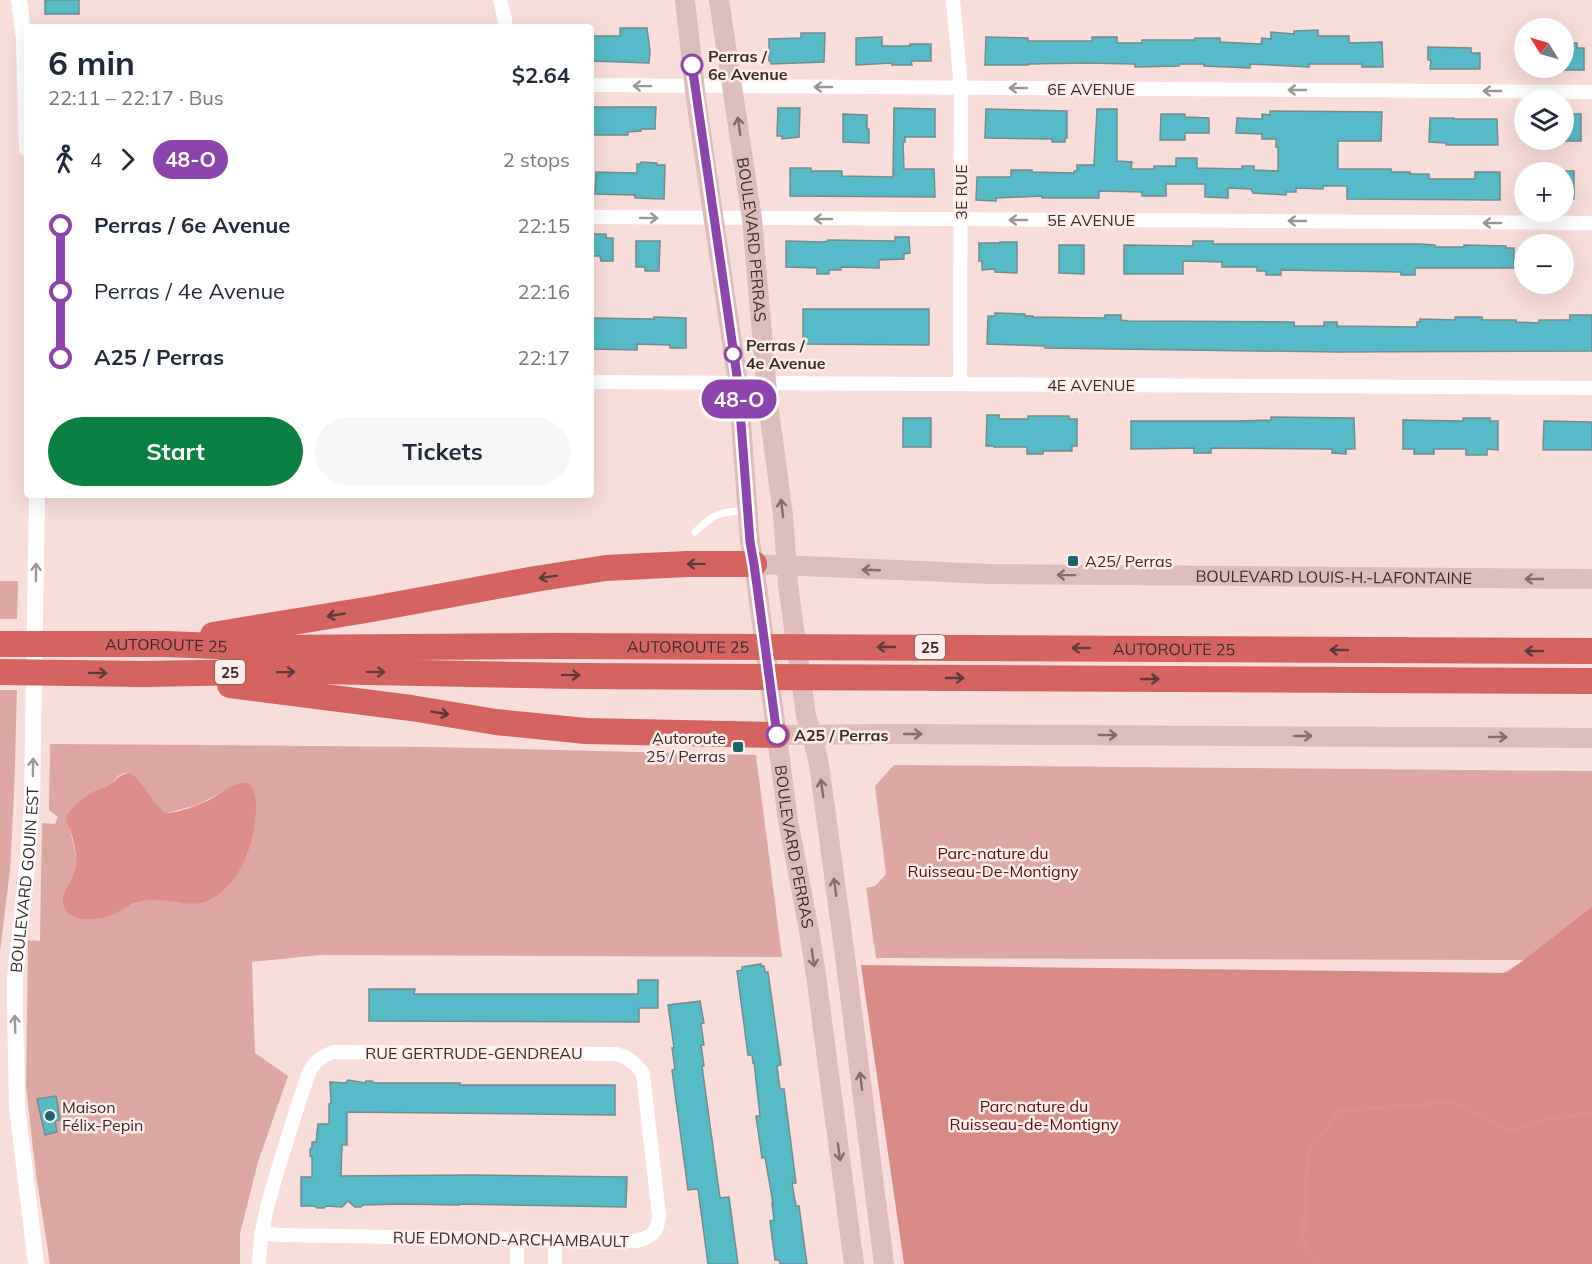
<!DOCTYPE html>
<html lang="en">
<head>
<meta charset="utf-8">
<style>
  body { margin:0; font-family:Mulish,sans-serif; background:#f6f6f7; color:#1f2937; height:100vh; display:flex; flex-direction:column; font-size:22px; white-space:nowrap }
  * { box-sizing:border-box; margin:0 }
  p { font-size:20px; color:#747a83 }
  .icon { flex:none; width:33px; height:33px; fill:none; stroke:currentColor; stroke-width:2; stroke-linecap:round; stroke-linejoin:round }
  .map { position:relative; flex:1; overflow:hidden }
  .sheet { position:absolute; left:24px; top:24px; width:570px; height:474px; display:flex; flex-direction:column; background:#fff; border-radius:6px; box-shadow:0 6px 24px #0002 }
  .sheet>* { flex:none }
  .badge { padding:0 12px; border-radius:20px; font-size:21px; line-height:39px }
  .needle { width:39px; rotate:307deg }
  .buttons { position:absolute; left:1514px; top:18px; display:grid; gap:12px }
  .buttons a { display:grid; place-items:center; width:60px; height:60px; border-radius:50%; background:#fff; box-shadow:0 6px 24px #0002; font-size:30px }
  .map>.badge { position:absolute; translate:-50% -50%; box-shadow:0 0 0 3px #fff }
  .legs { display:flex; align-items:center; gap:9px; height:66px; padding:0 24px; font-size:20px }
  .legs p { margin-inline-start:auto }
  .headline { display:flex; align-items:center; justify-content:space-between; height:102px; padding:0 24px }
  h1 { font-size:33px; font-weight:700; line-height:45px }
  .cta { display:flex; gap:12px; margin-top:auto; padding:12px 24px }
  .cta a { flex:1; height:69px; border-radius:36px; background:#0b8043; color:#fff; font-size:24px; font-weight:700; line-height:69px; text-align:center }
  .cta a+a { background:#f6f6f7; color:#1f2937 }
  ul { padding:0 24px; list-style:none }
  li { display:flex; align-items:center; gap:21px; height:66px; font-size:22px }
  li i { display:grid; place-items:center; width:9px; height:100%; margin:0 8px; background:currentColor }
  li i::after { content:''; width:15px; height:15px; margin:-8px; border:4px solid; border-radius:50%; background:#fff }
  li p { margin-inline-start:auto }
  li:first-child i { background:linear-gradient(#0000 50%,currentColor 0) }
  li:last-child i { background:linear-gradient(currentColor 50%,#0000 0) }
  .map>svg:first-child { display:block }
</style>
</head>
<body>
<div class="map">
<svg width="1592" height="1264" viewBox="0 0 1592 1264">
  <rect width="100%" height="100%" fill="#f9ddda"/>
  <!-- green -->
  <path fill="#dda7a2" fill-rule="evenodd" d="M0,581H18L17,619H0Z
    M0,690H17L14,796L10,870L0,951Z
    M50,744L435,747L756,755L782,957L321,955L252,962L255,1053L288,1076L258,1162L240,1234V1264H50L36,1175L26,1087L28,940L40,941L42,823L55,824L58,817L49,810ZM124,773H130L156,806L167,813L197,805L234,786L248,853L239,871L227,886L167,900C149,899 133,901 119,912L63,900C64,891 69,886 73,878C80,862 73,845 70,829L97,790L110,785L118,776Z
    M894,765L1592,771V975H1500L1525,960L876,958L866,888L875,886L886,874L875,786Z"/>
  <!-- forest -->
  <path fill="#d88a85" d="M1592,907V1264H904L861,965L1507,973Z"/>
  <!-- water -->
  <path fill="#db8e88" d="M130,773C146,783 150,804 167,813C181,812 196,806 209,800C221,794 234,781 249,783C259,794 256,813 254,827C250,855 237,885 211,899C193,909 176,900 157,900C150,900 142,901 135,903C127,906 122,911 115,914C103,919 76,923 67,912C55,896 72,885 75,870C78,857 74,842 70,829C68,825 66,822 66,817C73,805 84,797 95,791C100,788 105,788 109,785C117,780 119,774 130,773Z"/>
  <g fill="none" stroke-linecap="round" stroke-linejoin="round">
    <!-- stream -->
    <path stroke="#db8e88" stroke-width="4.5" d="M1318,1264L1303,1242L1308,1152L1339,1111L1454,1102L1452,1101L1512,1132L1547,1119L1592,1113"/>
  </g>
  <!-- building -->
  <path fill="#55b9c8" stroke="#718c91" stroke-width="1.5" d="M45,0H79V14H45Z
    M620,28H647L650,51L649,63L591,61V36H620Z
    M1318,30V36H1349V43L1382,42L1383,67H1362V64H1309V67L1250,64V68L1204,66V64H1179V66L1135,67V64H1132L1087,63L1028,64V65H985L986,37L1028,38V41H1092V37H1117V43H1142V40H1195V38H1220V42L1261,44L1262,38L1271,39V32L1294,34V31Z
    M801,33H825L824,62L771,64V61H769V39L801,38Z
    M882,37V46H910V44H931V61H911L912,65H892V63L856,65V38Z
    M1563,43H1577V48H1584V70H1563Z
    M1428,47L1471,48V53H1480V69H1430L1431,60H1428Z
    M591,107H656L655,129H641V131L628,132V135H591Z
    M778,108H800L799,137L782,139V136H777Z
    M894,108L935,109V137H905V142H903L904,169H934L935,197L790,196V168H811V171H842V176L893,177Z
    M986,109L1067,111V138H1065V142H1052V139L985,138Z
    M1097,109H1117V161L1132,162L1131,169H1154V166H1176V158H1197V168L1242,169V166H1254V170L1278,171V147H1276V139H1262V134L1236,133L1237,118L1262,119V114L1270,115V111L1382,112L1381,141H1338V169H1391V172H1410V174H1429V179H1475V172H1500V200L1347,199V186H1323V189L1296,188V192H1286V195L1253,193L1251,189L1228,188V198L1205,197V184H1166V196H1142V192L1099,191V198H1042V196L996,198V201L976,200L977,177H1011V170H1032V172L1074,173V171H1077V165H1094Z
    M843,114L867,115V129H869V143L843,142Z
    M1161,114H1185V117L1209,118V133H1185V140H1160Z
    M1563,114H1581V141H1563Z
    M1430,118H1454V119H1497L1498,145H1446V143L1429,142Z
    M641,162L657,163V165H665L664,199L635,198V195L595,194L596,172L637,173V164H641Z
    M1563,171H1574V199H1563Z
    M591,234H606V238H613V261H601L600,256H592Z
    M895,237H909L910,253L904,254V259L879,260V268L841,267V270H829V274H817V268L786,267V241L823,242L828,241V240L895,241Z
    M636,241H660L659,271H645V267H636Z
    M1193,241H1213V244H1419L1435,245V247H1464V245L1506,246V248H1514V268H1415V275H1401V272L1281,270V275H1266V271H1257V267H1222V262L1183,261V274H1124V245L1193,246Z
    M1000,242H1017V273L995,272V269L982,270V261H979V243H1000Z
    M1059,245H1084V274L1059,273Z
    M803,309H929V345L803,344Z
    M995,313L1025,314V316H1033V317L1105,318V315H1121V320L1129,321L1294,322V326H1324V322H1337V326L1417,327V322H1420V319L1455,320V317H1482V320H1516V322L1539,323V320H1570V315H1592V351L1335,352L1045,348V346L987,344L988,316H995Z
    M654,317L686,318V348H670V345L637,344V350L591,349V318L654,319Z
    M987,415H999V419H1028V416H1069V419H1077V446H1072V451H1043V454H1027V447H994V446H986Z
    M1271,417L1354,418L1355,449H1346V454L1332,453V449L1211,448V453H1194V448L1131,449V421H1238L1271,420Z
    M903,418H931V447H903Z
    M1463,418H1490V421H1498V450L1487,449V455H1466V449H1434V454H1414V449H1403V420L1463,421Z
    M1544,421L1592,422V450H1543Z
    M761,964V966H764L765,972H768L781,1065L777,1066L780,1089H784L796,1183H792L796,1206H799L807,1264H780L779,1260H775L770,1221L774,1220L772,1203H773L765,1157L762,1158L756,1116H760L754,1062L753,1063L752,1055H748L737,971L742,970V967Z
    M638,980H658V1008H639V1022L369,1021V989H415L414,994H638Z
    M700,1001L704,1023L701,1024L704,1045H701L704,1066H702L720,1198L729,1197L738,1264H708L698,1189L688,1190L672,1070L675,1069L672,1048H674L668,1005Z
    M348,1080L365,1083L366,1081H372L374,1083H460V1085H615V1115L347,1112V1145H342L341,1176L472,1175L627,1177L626,1207L459,1204V1205L401,1204L363,1205L361,1207H355L348,1201L342,1207L326,1206L324,1208H317L315,1206H301V1177H312V1157L310,1156V1149L312,1148V1142H316L318,1124H329V1104L331,1103L330,1082L346,1083Z
    M56,1096L60,1120L55,1121L57,1132L45,1135L37,1099Z"/>
  <g fill="none" stroke-linecap="round" stroke-linejoin="round">
    <!-- service -->
    <path stroke="#fff" stroke-width="7" d="M695,532C716,512 718,513 746,510"/>
    <!-- minor -->
    <path stroke="#fff" stroke-width="14" d="M500,0L505,20V27
      M953,0L961,88L960,384
      M591,85L1592,92
      M591,217L1592,223
      M591,382L1592,388
      M259,1264C260,1226 271,1192 282,1156C291,1128 299,1100 309,1073C314,1061 322,1057 333,1052L616,1054C628,1057 637,1064 643,1074L659,1216C658,1233 651,1237 636,1241L279,1235L261,1233
      M517,1264V1239
      M555,1264V1240"/>
    <!-- tertiary -->
    <g stroke="#fff" stroke-width="16">
      <path d="M19,0L24,39L27,149"/>
      <path id="s1" d="M36,1264L17,1107L15,1007V977L28,858L32,801L37,495"/>
    </g>
    <!-- secondary -->
    <g stroke="#ddbcbb" stroke-width="20">
      <path id="s2" d="M685,0L696,99L738,383L750,542L754,564L788,820L808,925L815,968L854,1264"/>
      <path id="s3" d="M719,0L752,219L768,403L783,515L788,585L806,716L812,735L819,764L846,964L884,1264"/>
      <path id="s4" d="M754,564L991,574L1592,579"/>
      <path d="M777,735L894,734L1592,738"/>
    </g>
    <!-- motorway -->
    <g stroke="#d5635e" stroke-width="26">
      <path d="M213,635L372,609L535,579L606,568L687,564H754"/>
      <path id="s5" d="M0,644H165L268,648L557,646L1592,651"/>
      <path d="M0,672L143,674L317,671L577,676L1592,681"/>
      <path d="M230,685L411,708L496,722L586,731L777,735"/>
    </g>
  </g>
  <!-- one-way arrows -->
  <defs><path id="oneway-shaft" d="M-6 0H5M1.5-3L5.5 0L1.5 3" fill="none" stroke-width="1.6" stroke-linecap="round" stroke-linejoin="round" transform="scale(1.5)"/></defs>
  <g stroke="#9b9695">
    <use href="#oneway-shaft" transform="translate(642 86) rotate(-179)"/>
    <use href="#oneway-shaft" transform="translate(823 87) rotate(-180)"/>
    <use href="#oneway-shaft" transform="translate(1018 88) rotate(-180)"/>
    <use href="#oneway-shaft" transform="translate(1297 90) rotate(-180)"/>
    <use href="#oneway-shaft" transform="translate(1492 91) rotate(-180)"/>
    <use href="#oneway-shaft" transform="translate(649 218) rotate(1)"/>
    <use href="#oneway-shaft" transform="translate(823 219) rotate(-180)"/>
    <use href="#oneway-shaft" transform="translate(1018 220) rotate(-180)"/>
    <use href="#oneway-shaft" transform="translate(1297 221) rotate(-180)"/>
    <use href="#oneway-shaft" transform="translate(1492 223) rotate(-180)"/>
    <use href="#oneway-shaft" transform="translate(36 572) rotate(-89)"/>
    <use href="#oneway-shaft" transform="translate(33 767) rotate(-89)"/>
    <use href="#oneway-shaft" transform="translate(15 1024) rotate(-92)"/>
  </g>
  <g stroke="#826d6c">
    <use href="#oneway-shaft" transform="translate(739 126) rotate(-98)"/>
    <use href="#oneway-shaft" transform="translate(782 508) rotate(-97)"/>
    <use href="#oneway-shaft" transform="translate(871 570) rotate(-178)"/>
    <use href="#oneway-shaft" transform="translate(1066 575) rotate(-179)"/>
    <use href="#oneway-shaft" transform="translate(1534 579) rotate(-180)"/>
    <use href="#oneway-shaft" transform="translate(913 734)"/>
    <use href="#oneway-shaft" transform="translate(1108 735)"/>
    <use href="#oneway-shaft" transform="translate(1303 736)"/>
    <use href="#oneway-shaft" transform="translate(1498 737)"/>
    <use href="#oneway-shaft" transform="translate(822 788) rotate(-98)"/>
    <use href="#oneway-shaft" transform="translate(835 887) rotate(-98)"/>
    <use href="#oneway-shaft" transform="translate(813 958) rotate(82)"/>
    <use href="#oneway-shaft" transform="translate(861 1081) rotate(-97)"/>
    <use href="#oneway-shaft" transform="translate(839 1152) rotate(82)"/>
  </g>
  <g stroke="#5e3a38">
    <use href="#oneway-shaft" transform="translate(696 564) rotate(179)"/>
    <use href="#oneway-shaft" transform="translate(548 577) rotate(171)"/>
    <use href="#oneway-shaft" transform="translate(336 615) rotate(170)"/>
    <use href="#oneway-shaft" transform="translate(886 647) rotate(-180)"/>
    <use href="#oneway-shaft" transform="translate(1081 648) rotate(-180)"/>
    <use href="#oneway-shaft" transform="translate(1339 650) rotate(-180)"/>
    <use href="#oneway-shaft" transform="translate(1534 651) rotate(-180)"/>
    <use href="#oneway-shaft" transform="translate(286 672) rotate(-1)"/>
    <use href="#oneway-shaft" transform="translate(376 672) rotate(1)"/>
    <use href="#oneway-shaft" transform="translate(98 673) rotate(1)"/>
    <use href="#oneway-shaft" transform="translate(571 675) rotate(1)"/>
    <use href="#oneway-shaft" transform="translate(955 678)"/>
    <use href="#oneway-shaft" transform="translate(1150 679)"/>
    <use href="#oneway-shaft" transform="translate(440 713) rotate(10)"/>
  </g>
  <g fill="none" stroke-linecap="round" stroke-linejoin="round">
    <!-- line-1 casing -->
    <g stroke="#fff" stroke-width="14">
      <path id="line-1" d="M692,65L738,383L750,542L754,564L777,735"/>
    </g>
    <!-- line-1 -->
    <use href="#line-1" stroke="#8e44ad" stroke-width="9"/>
  </g>
  <!-- markers -->
  <g fill="#fff" stroke="#8e44ad" stroke-width="3">
    <circle cx="692" cy="65" r="10"/>
    <circle cx="733" cy="354" r="8"/>
    <circle cx="777" cy="735" r="10"/>
  </g>
  <g fill="#1a656f" stroke="#feedeb" stroke-width="2">
    <rect x="1067" y="555" width="12" height="12" rx="3"/>
    <rect x="732" y="741" width="12" height="12" rx="3"/>
    <circle cx="50" cy="1116" r="6"/>
  </g>
  <g text-anchor="middle" dominant-baseline="central" stroke-width="5" stroke-linejoin="round" paint-order="stroke">
    <!-- shield labels -->
    <g fill="#feedeb" stroke="#736665" stroke-width="1.5">
      <rect x="915" y="635" width="30" height="24" rx="4.5"/>
      <rect x="215" y="660" width="30" height="24" rx="4.5"/>
    </g>
    <g font-size="15" font-weight="bold" fill="#372c2b">
      <text x="930" y="647">25</text>
      <text x="230" y="672">25</text>
    </g>
    <!-- stop labels -->
    <g font-size="16" font-weight="bold" fill="#372c2b" stroke="#feedeb" text-anchor="start">
      <text x="708" y="56">Perras /<tspan x="708" dy="18">6e Avenue</tspan></text>
      <text x="746" y="345">Perras /<tspan x="746" dy="18">4e Avenue</tspan></text>
      <text x="794" y="735">A25 / Perras</text>
    </g>
    <!-- street labels -->
    <g font-size="16" fill="#372c2b" stroke="#feedeb">
      <text x="1091" y="89">6E AVENUE</text>
      <text transform="translate(961 192) rotate(-90)">3E RUE</text>
      <text x="1091" y="220">5E AVENUE</text>
      <text stroke="none"><textPath href="#s3" startOffset="242">BOULEVARD PERRAS</textPath></text>
      <text x="1091" y="385">4E AVENUE</text>
      <text stroke="none"><textPath href="#s4" startOffset="580">BOULEVARD LOUIS-H.-LAFONTAINE</textPath></text>
      <text stroke="none"><textPath href="#s5" startOffset="166">AUTOROUTE 25</textPath></text>
      <text stroke="none"><textPath href="#s5" startOffset="688">AUTOROUTE 25</textPath></text>
      <text stroke="none"><textPath href="#s5" startOffset="1174">AUTOROUTE 25</textPath></text>
      <text stroke="none"><textPath href="#s2" startOffset="854">BOULEVARD PERRAS</textPath></text>
      <text stroke="none"><textPath href="#s1" startOffset="386">BOULEVARD GOUIN EST</textPath></text>
      <text x="474" y="1053">RUE GERTRUDE-GENDREAU</text>
      <text transform="translate(511 1239) rotate(1)">RUE EDMOND-ARCHAMBAULT</text>
    </g>
    <!-- poi labels -->
    <g font-size="16" fill="#372c2b" stroke="#feedeb" text-anchor="start">
      <text x="1085" y="561">A25/ Perras</text>
      <text x="726" y="738" text-anchor="end">Autoroute<tspan x="726" dy="18">25 / Perras</tspan></text>
      <text x="62" y="1107">Maison<tspan x="62" dy="18">Félix-Pepin</tspan></text>
    </g>
    <!-- park labels -->
    <g font-size="16" fill="#510c0f" stroke="#feedeb">
      <text x="993" y="853">Parc-nature du<tspan x="993" dy="18">Ruisseau-De-Montigny</tspan></text>
      <text x="1034" y="1106">Parc nature du<tspan x="1034" dy="18">Ruisseau-de-Montigny</tspan></text>
    </g>
  </g>
</svg>
<div class="buttons">
<a><svg class="needle" viewBox="-14 -14 28 28"><path d="M0-13l5 13h-10z" fill="#e53935"/><path d="M0 13l5-13h-10z" fill="#747a83"/></svg></a>
<a><svg class="icon" aria-label="layers" viewBox="0 0 24 24"><path d="M12 4l9 5-9 5-9-5zM3 14l9 5 9-5"/></svg></a>
<a>+</a>
<a>−</a>
</div>
<b class="badge" style="left:739px;top:399px;background:#8e44ad;color:#fff">48-O</b>
<section class="sheet">
<div class="headline"><div><h1>6 min</h1><p>22:11 – 22:17 · Bus</p></div><b>$2.64</b></div>
<div class="legs"><svg class="icon" aria-label="walk" viewBox="0 0 24 24"><circle cx="13" cy="4" r="2"/><path d="M13 8l-2 6 4 7M11 14l-3 7M7 12l3-4h3l4 4"/></svg>4<svg class="icon" aria-label="forward" viewBox="0 0 24 24"><path d="M9 5l7 7-7 7"/></svg><b class="badge" style="background:#8e44ad;color:#fff">48-O</b><p>2 stops</p></div>
<ul>
<li><i style="color:#8e44ad"></i><b>Perras / 6e Avenue</b><p>22:15</p></li>
<li><i style="color:#8e44ad"></i><span>Perras / 4e Avenue</span><p>22:16</p></li>
<li><i style="color:#8e44ad"></i><b>A25 / Perras</b><p>22:17</p></li>
</ul>
<div class="cta"><a>Start</a><a>Tickets</a></div>
</section>
</div>
</body>
</html>
